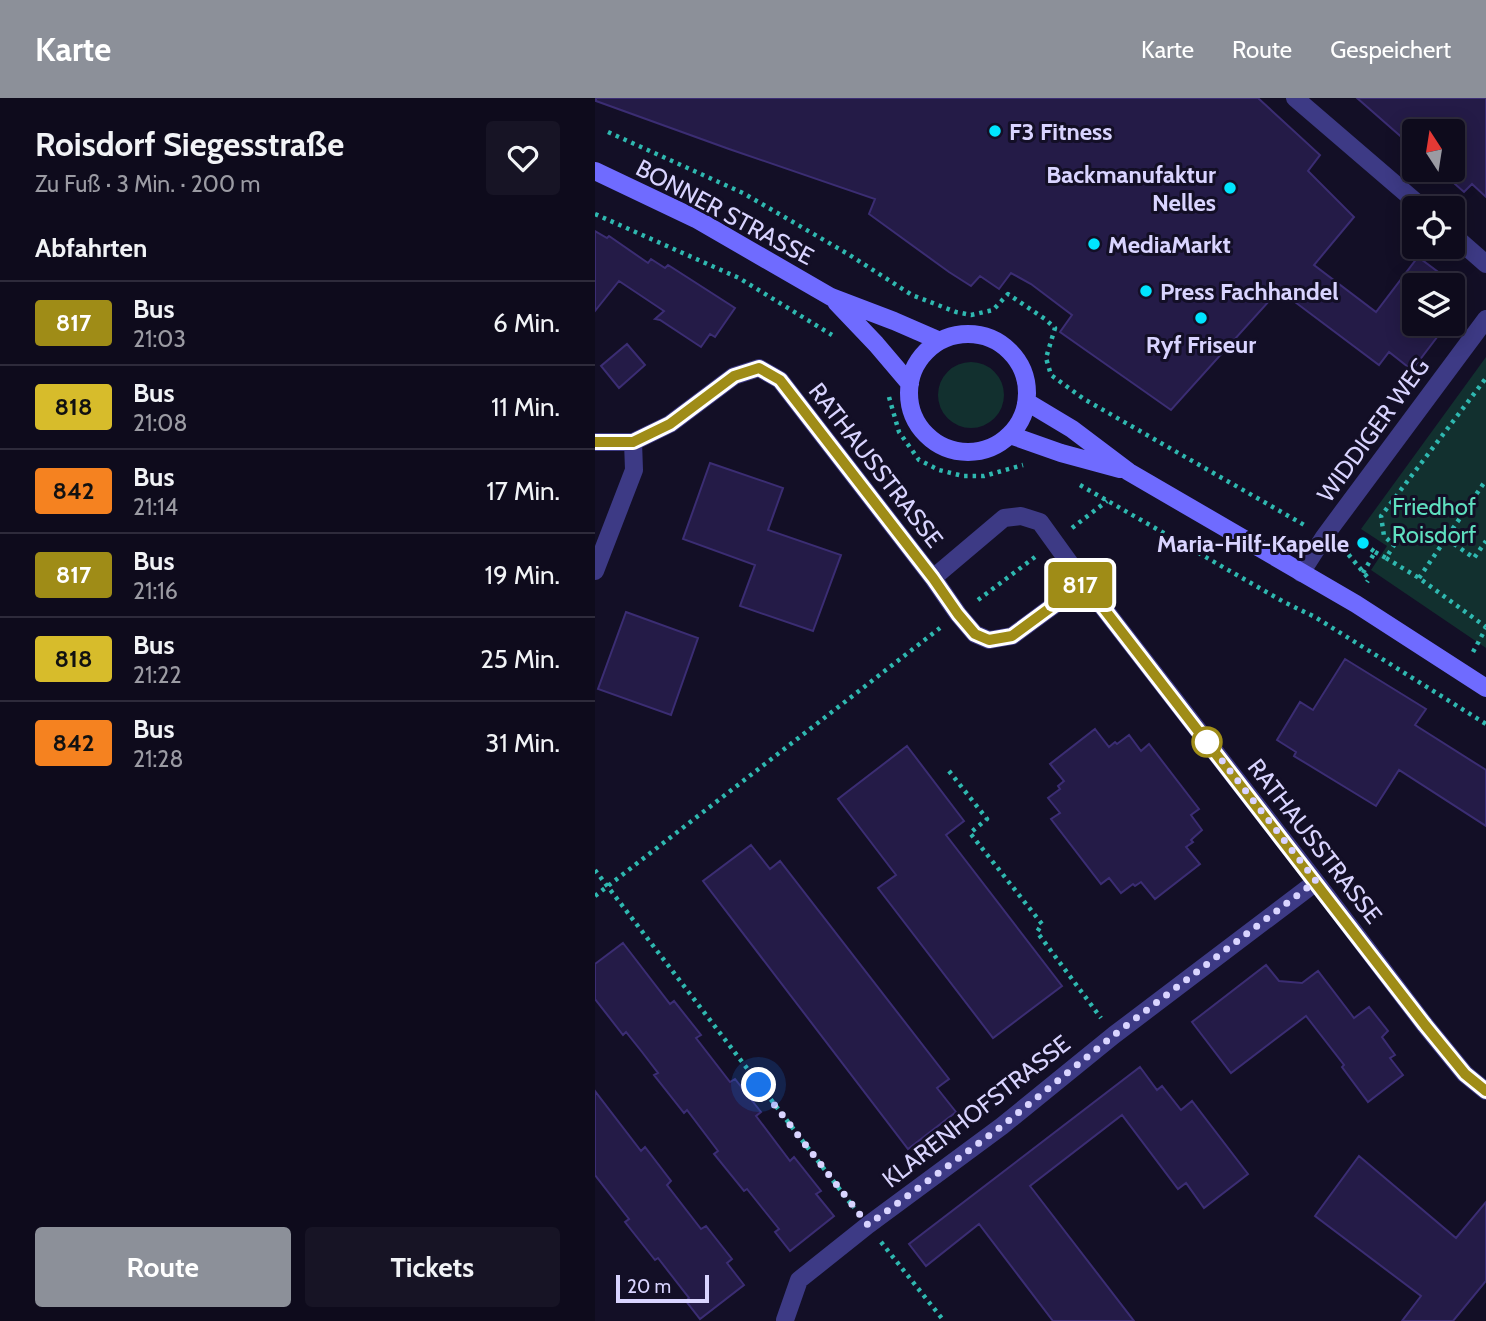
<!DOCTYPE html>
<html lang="de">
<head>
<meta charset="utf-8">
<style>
  body { margin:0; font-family:Cabin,sans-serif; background:#171425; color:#f1f3f6; height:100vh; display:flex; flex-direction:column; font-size:26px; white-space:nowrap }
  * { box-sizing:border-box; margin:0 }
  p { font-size:23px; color:#9b9ba3 }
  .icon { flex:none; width:38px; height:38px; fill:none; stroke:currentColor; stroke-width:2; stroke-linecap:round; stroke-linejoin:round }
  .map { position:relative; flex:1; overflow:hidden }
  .drawer { display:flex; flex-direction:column; background:#0e0b1c; width:595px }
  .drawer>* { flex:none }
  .badge { padding:0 14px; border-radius:5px; font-size:24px; line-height:46px }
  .needle { width:46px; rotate:348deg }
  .buttons { position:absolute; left:807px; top:21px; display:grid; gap:14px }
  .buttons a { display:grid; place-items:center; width:63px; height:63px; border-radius:7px; background:#0e0b1c; box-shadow:0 4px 18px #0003,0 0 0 2px #2e2b3b; font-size:35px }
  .scale { position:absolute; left:21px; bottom:18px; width:93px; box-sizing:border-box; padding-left:7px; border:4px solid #d9d4ff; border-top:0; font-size:19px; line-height:24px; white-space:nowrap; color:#d9d4ff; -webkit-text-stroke:5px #130f26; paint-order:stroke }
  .you { position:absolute; width:35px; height:35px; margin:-18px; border:5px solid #fff; border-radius:50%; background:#1a73e8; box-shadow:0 0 0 10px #1a73e833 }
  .map>.badge { position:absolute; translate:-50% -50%; box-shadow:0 0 0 4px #fff }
  h2 { padding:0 35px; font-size:26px; line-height:63px }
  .round { display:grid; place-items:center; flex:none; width:74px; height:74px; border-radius:7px; background:#171425 }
  .overview { display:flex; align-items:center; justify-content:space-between; height:119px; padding:0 35px }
  h1 { font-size:33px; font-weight:800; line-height:52px }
  .button { display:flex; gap:14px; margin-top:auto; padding:14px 35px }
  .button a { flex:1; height:80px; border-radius:7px; background:#8c9099; color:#fff; font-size:28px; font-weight:800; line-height:80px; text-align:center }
  .button a+a { background:#171425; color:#f1f3f6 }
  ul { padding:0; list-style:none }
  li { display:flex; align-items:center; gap:21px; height:84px; padding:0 35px; border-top:2px solid #2e2b3b }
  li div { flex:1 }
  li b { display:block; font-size:26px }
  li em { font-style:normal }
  li .badge { min-width:77px; font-weight:700; text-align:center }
  header { display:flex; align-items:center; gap:42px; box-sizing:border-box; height:98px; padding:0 35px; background:#8c9099; color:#fff }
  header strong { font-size:33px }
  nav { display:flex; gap:38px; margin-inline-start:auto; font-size:24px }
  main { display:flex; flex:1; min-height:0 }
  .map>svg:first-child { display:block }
</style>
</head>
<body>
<header>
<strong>Karte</strong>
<nav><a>Karte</a><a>Route</a><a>Gespeichert</a></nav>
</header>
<main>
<section class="drawer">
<div class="overview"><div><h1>Roisdorf Siegesstraße</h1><p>Zu Fuß · 3 Min. · 200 m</p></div><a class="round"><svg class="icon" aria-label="heart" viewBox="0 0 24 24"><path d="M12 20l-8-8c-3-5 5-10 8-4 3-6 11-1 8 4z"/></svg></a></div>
<h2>Abfahrten</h2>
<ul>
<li><span class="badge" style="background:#9f8c17;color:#fff">817</span><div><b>Bus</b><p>21:03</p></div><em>6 Min.</em></li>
<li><span class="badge" style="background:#d7bc2b;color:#111">818</span><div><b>Bus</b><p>21:08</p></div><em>11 Min.</em></li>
<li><span class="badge" style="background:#f58220;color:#111">842</span><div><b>Bus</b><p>21:14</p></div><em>17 Min.</em></li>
<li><span class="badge" style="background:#9f8c17;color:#fff">817</span><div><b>Bus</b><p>21:16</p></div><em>19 Min.</em></li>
<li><span class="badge" style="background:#d7bc2b;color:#111">818</span><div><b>Bus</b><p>21:22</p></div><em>25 Min.</em></li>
<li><span class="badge" style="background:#f58220;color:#111">842</span><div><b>Bus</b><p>21:28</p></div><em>31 Min.</em></li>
</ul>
<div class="button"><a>Route</a><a>Tickets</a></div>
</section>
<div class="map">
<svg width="891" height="1223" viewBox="0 0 891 1223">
  <rect width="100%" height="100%" fill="#130f26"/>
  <!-- green -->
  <path fill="#12302f" d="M891,259V550L776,472L792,448L766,431Z
    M343 297a33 33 0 1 1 66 0a33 33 0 1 1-66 0Z"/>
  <!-- building -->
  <path fill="#241b47" stroke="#3b2d73" stroke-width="2" d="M1,0H663L725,57L713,73L759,119L719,167L781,214L823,159L866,191L858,202V187H819V226H852L817,272L794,254L784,267L684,192L576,312L465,234L477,217L436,186L416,175L404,191L385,178L376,188L354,174L274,116L280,101L134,51L1,3Z
    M762,0H891V99L877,86L869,94L844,72H858V33H819V50Z
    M0,133L12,140L14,138L53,165L56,161L70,170L73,167L140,210L120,239L115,236L106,249L65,222L60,221L69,213L24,183L0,213Z
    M32,246L50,267L24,290L6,268Z
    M115,365L188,390L173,432L246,457L218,533L145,508L160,467L88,441Z
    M31,514L103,540L76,617L3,591Z
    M750,561L831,611L820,627L891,672V728L804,672L781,708L699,658L701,654L682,642L705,604L718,612Z
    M500,631L514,649L520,644L522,646L534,637L546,653L554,646L604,711L596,717L607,732L596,742L598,744L591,749L605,766L560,801L546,784L540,788L538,786L526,795L514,780L506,786L456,721L465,715L453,700L465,691L463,688L469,683L455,666Z
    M312,648L369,723L351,737L467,888L398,940L283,790L301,777L243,701Z
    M156,747L175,771L185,763L354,981L342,990L361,1014L313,1051L108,783Z
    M28,845L75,906L79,903L106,937L101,940L135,984L140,981L166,1014L161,1018L195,1063L199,1059L226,1093L221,1096L239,1118L195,1153L180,1134L184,1131L152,1091L149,1093L119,1056L123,1053L92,1012L89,1015L59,977L63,975L47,954L31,934L28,937L0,901V866Z
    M671,867L684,883L707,885L723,873L759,920L774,909L793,933L787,939L800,957L795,960L808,977L773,1004L747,969L749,967L711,918L636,975L597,924Z
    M545,969L562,992L567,988L586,1012L597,1003L653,1076L609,1110L591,1085L583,1091L527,1017L435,1088L539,1223H458L384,1126L331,1168L314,1146Z
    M0,993L46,1053L50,1049L76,1083L72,1087L106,1131L111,1128L137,1161L132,1165L149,1187L105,1221L91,1203L94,1200L63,1160L60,1162L30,1124L34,1121L0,1077Z
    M764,1058L861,1140L891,1104V1183L858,1223H807L826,1198L720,1118Z"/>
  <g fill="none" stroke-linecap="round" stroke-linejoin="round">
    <!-- path -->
    <path stroke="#2fb8b0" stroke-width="4.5" stroke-dasharray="3.5 5" stroke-linecap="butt" d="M13,34L148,95L253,156L317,197L361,214L376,217L398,212L413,196L450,221L460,230L451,260L456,277L489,301L711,428
      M0,116L144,180L237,237
      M294,299L304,334L324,362L344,372L368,378H389L428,367
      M485,387L689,504L720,519L891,626
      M477,430L512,403
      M852,441L879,460L891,443
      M748,450L774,481L772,484
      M780,454L791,460L799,447L789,438L786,418L891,280
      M791,460L824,480L891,529
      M768,475L780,454L773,449
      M824,480L891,382
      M383,502L440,459
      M878,554L891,530
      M354,673L392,721L375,735L447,826L442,834L506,920
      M0,772L259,1110
      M0,798L345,530
      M286,1144L349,1223"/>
    <!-- street -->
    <path stroke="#3d3a85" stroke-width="18" d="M700,0L828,110
      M858,137L891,166
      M0,344H38L75,326L139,278L164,270L185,282L338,480L363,516L380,536L394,542L417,538L489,485
      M0,473L39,372L38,344
      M706,475L729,439L891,221
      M338,480L409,420L426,418L445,424L489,485L721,784L830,927L870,976L891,993
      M190,1222L204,1182L273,1127L407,1028L519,937L721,784"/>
    <!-- secondary -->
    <path stroke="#6f6bff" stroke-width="18" d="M0,73L101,121L236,199L299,223L345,243
      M241,204L281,246L315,286
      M314 295a59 59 0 1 1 118 0a59 59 0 1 1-118 0Z
      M432,304L477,331L534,374L761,506L891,590
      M415,337L466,355L525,371"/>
  </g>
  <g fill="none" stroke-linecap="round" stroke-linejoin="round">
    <!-- line casing -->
    <g stroke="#fff" stroke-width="16">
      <path id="line" d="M0,344H38L75,326L139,278L164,270L185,282L338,480L363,516L380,536L394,542L417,538L489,485L830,927L870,976L891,993"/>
    </g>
    <!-- line -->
    <use href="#line" stroke="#9f8c17" stroke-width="10"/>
    <!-- walk -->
    <path stroke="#d9d4ff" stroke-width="7" stroke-dasharray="0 12.6" d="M164,987L273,1127L407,1028L519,937L721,783L607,637L612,644"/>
  </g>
  <!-- markers -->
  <g fill="#00e5ff" stroke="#130f26" stroke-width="2.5">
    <circle cx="400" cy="33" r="7"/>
    <circle cx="635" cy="90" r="7"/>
    <circle cx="499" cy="146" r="7"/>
    <circle cx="551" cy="193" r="7"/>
    <circle cx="606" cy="220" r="7"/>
    <circle cx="768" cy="445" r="7"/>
  </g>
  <circle fill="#fff" stroke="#9f8c17" stroke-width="3.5" cx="612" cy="644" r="14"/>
  <g text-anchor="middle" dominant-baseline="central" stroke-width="6" stroke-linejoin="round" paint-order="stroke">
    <!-- poi labels -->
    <g font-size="24" font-weight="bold" fill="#d9d4ff" stroke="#130f26" text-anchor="start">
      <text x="414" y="33">F3 Fitness</text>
      <text x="621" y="76" text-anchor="end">Backmanufaktur<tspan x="621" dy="28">Nelles</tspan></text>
      <text x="513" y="146">MediaMarkt</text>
      <text x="565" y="193">Press Fachhandel</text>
      <text x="606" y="246" text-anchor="middle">Ryf Friseur</text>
      <text x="754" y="445" text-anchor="end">Maria-Hilf-Kapelle</text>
    </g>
    <!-- street labels -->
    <g font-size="24" fill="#d9d4ff" stroke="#130f26">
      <text transform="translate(130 114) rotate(28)">BONNER STRASSE</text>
      <text transform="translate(778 332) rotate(-54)">WIDDIGER WEG</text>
      <text transform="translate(281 367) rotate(52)">RATHAUSSTRASSE</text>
      <text transform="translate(720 743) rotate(52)">RATHAUSSTRASSE</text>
      <text transform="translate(381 1013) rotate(-38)">KLARENHOFSTRASSE</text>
    </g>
    <!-- park labels -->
    <g font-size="24" fill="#5fe0c0" stroke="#130f26">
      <text x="839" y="408">Friedhof<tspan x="839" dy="28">Roisdorf</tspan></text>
    </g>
  </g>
</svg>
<div class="buttons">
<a><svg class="needle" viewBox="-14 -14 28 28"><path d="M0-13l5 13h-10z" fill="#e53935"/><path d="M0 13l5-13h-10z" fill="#9b9ba3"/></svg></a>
<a><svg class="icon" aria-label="locate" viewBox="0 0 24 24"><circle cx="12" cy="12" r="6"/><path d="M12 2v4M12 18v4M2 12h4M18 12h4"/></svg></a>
<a><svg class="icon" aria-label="layers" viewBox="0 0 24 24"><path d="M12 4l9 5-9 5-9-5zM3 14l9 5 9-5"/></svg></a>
</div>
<div class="scale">20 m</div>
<div class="you" style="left:164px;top:987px"></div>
<b class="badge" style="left:485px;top:487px;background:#9f8c17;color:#fff">817</b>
</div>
</main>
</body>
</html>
